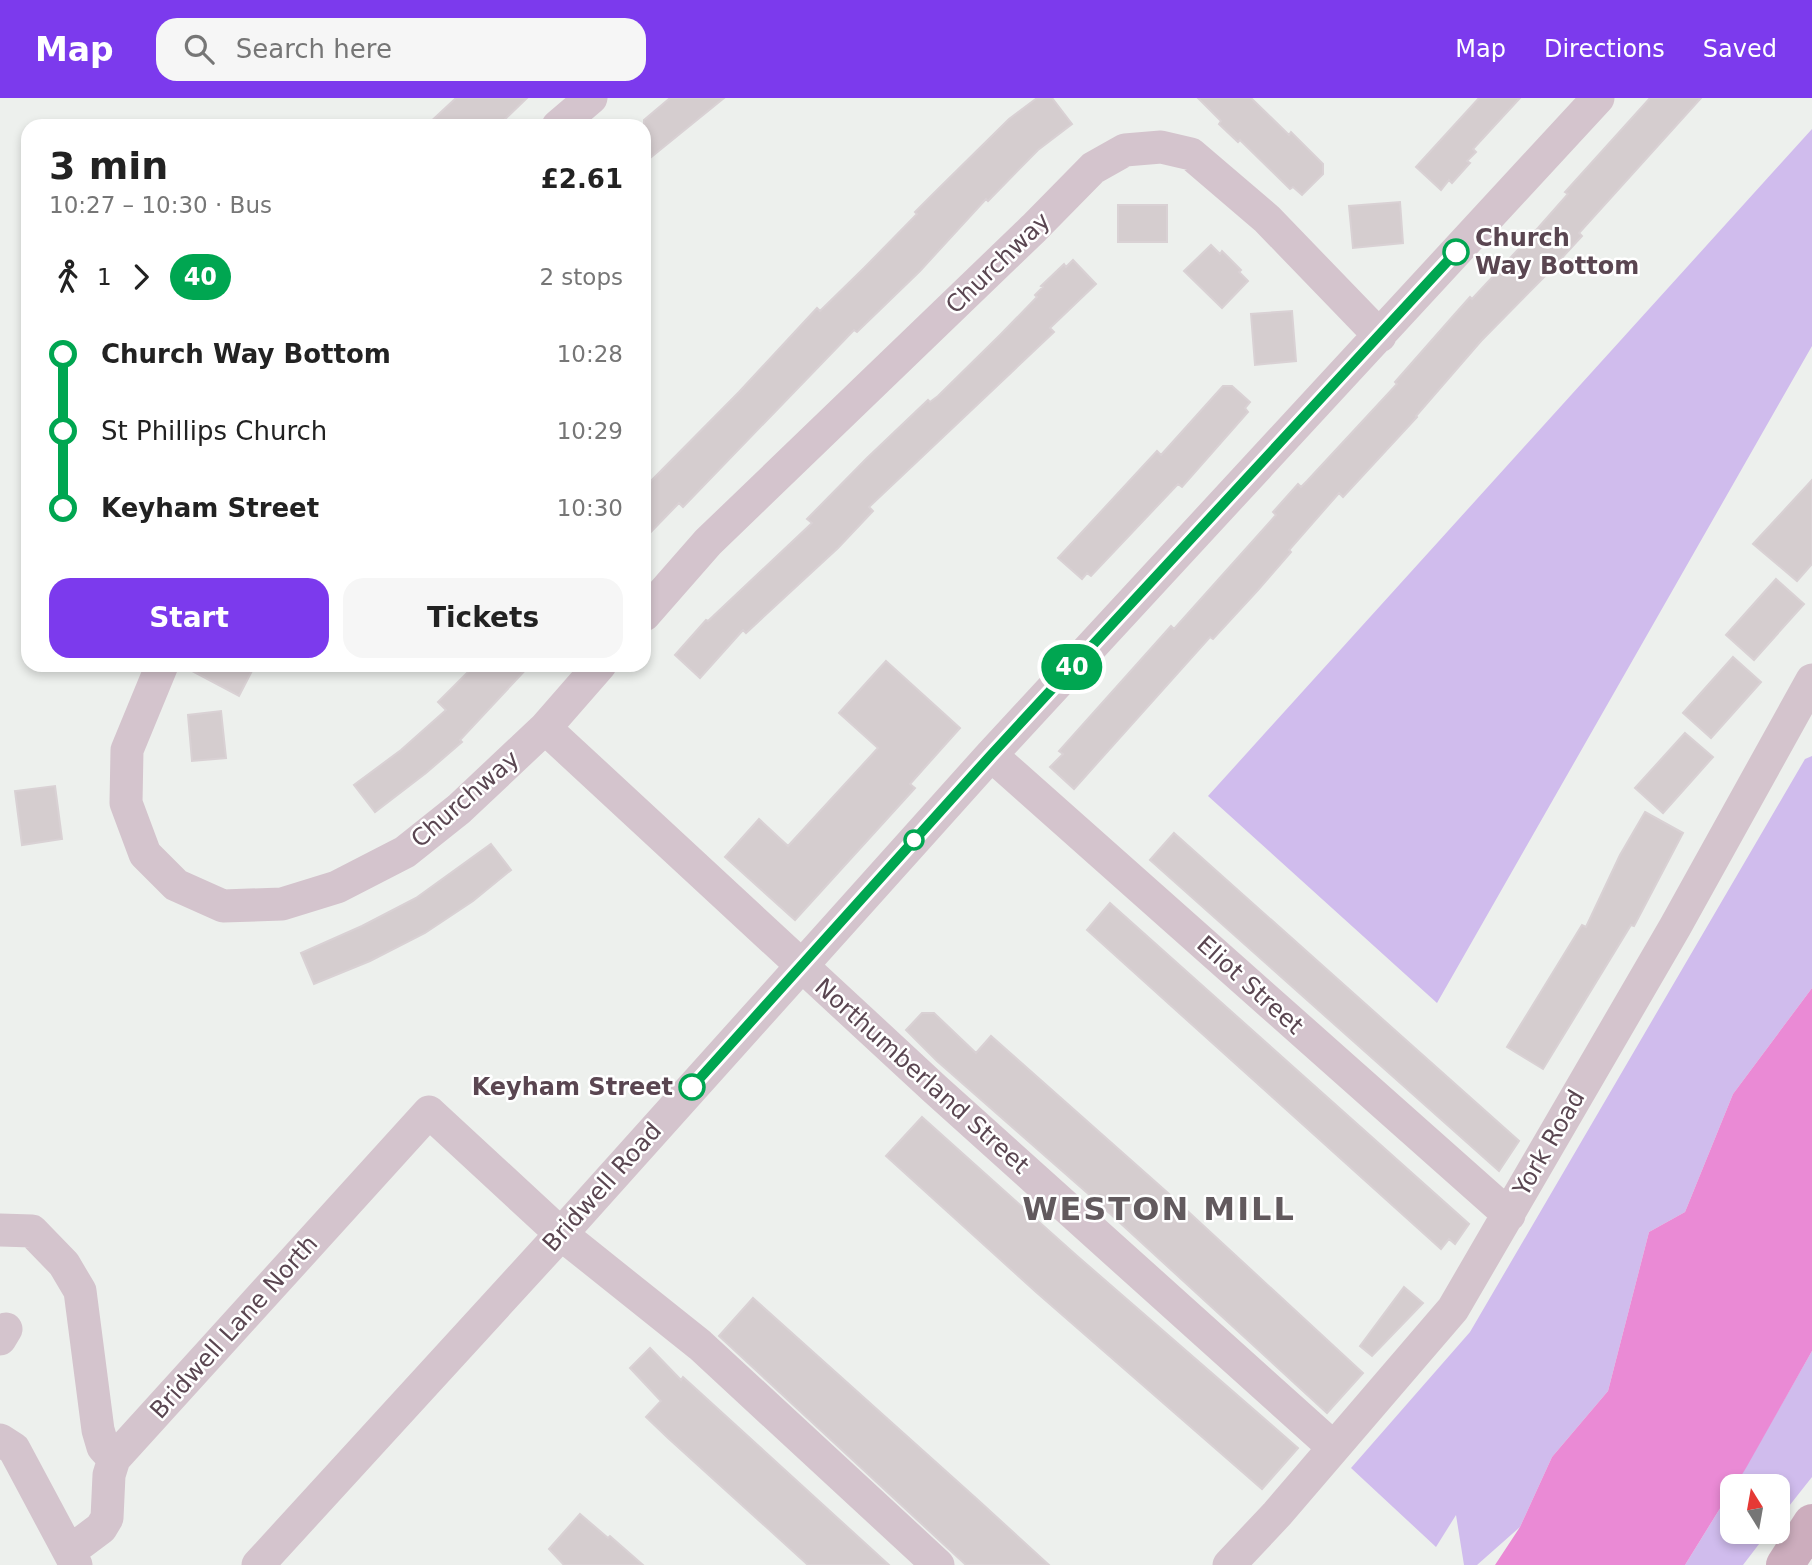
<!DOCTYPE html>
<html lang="en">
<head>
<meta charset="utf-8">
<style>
  body { margin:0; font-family:"DejaVu Sans",sans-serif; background:#f6f6f6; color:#222; height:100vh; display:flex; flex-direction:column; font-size:26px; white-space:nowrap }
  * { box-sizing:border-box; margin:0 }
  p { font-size:23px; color:#767676 }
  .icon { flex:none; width:38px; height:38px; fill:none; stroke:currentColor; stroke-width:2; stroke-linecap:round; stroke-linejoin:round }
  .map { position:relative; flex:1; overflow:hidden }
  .drawer { position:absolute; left:21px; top:21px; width:630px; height:553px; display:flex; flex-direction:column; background:#fff; border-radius:21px; box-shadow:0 4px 10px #0003 }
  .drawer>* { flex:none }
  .badge { padding:0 14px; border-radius:23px; font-size:24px; line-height:46px }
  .needle { width:46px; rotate:349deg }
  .fabs { position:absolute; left:1720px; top:1376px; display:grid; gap:14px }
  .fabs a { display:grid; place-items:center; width:70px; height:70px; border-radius:14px; background:#fff; box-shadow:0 4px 10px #0003; font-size:35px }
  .map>.badge { position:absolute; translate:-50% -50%; box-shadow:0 0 0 4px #fff }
  .legs { display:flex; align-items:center; gap:10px; height:77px; padding:0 28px; font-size:23px }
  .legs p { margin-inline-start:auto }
  .summary { display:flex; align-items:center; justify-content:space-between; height:119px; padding:0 28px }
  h1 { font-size:38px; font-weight:600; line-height:52px }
  .cta { display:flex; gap:14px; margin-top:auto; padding:14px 28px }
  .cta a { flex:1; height:80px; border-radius:21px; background:#7c3aed; color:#fff; font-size:28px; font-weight:600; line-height:80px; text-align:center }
  .cta a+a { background:#f6f6f6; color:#222 }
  ul { padding:0 28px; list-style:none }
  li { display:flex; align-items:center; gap:24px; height:77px; font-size:26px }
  li i { display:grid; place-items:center; width:10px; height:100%; margin:0 9px; background:currentColor }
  li i::after { content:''; width:18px; height:18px; margin:-9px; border:5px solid; border-radius:50%; background:#fff }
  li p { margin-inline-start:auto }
  li:first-child i { background:linear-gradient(#0000 50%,currentColor 0) }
  li:last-child i { background:linear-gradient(currentColor 50%,#0000 0) }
  header { display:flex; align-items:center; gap:42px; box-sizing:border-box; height:98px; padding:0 35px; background:#7c3aed; color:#fff }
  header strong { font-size:33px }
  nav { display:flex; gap:38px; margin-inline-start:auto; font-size:24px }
  .search { width:490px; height:63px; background:#f6f6f6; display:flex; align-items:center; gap:18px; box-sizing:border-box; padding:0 24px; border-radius:21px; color:#767676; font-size:26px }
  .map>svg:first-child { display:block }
</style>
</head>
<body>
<header>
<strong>Map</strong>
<div class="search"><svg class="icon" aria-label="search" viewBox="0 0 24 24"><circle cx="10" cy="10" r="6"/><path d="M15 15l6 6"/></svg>Search here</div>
<nav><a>Map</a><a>Directions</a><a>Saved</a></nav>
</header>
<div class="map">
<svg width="1812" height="1467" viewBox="0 0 1812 1467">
  <rect width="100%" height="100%" fill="#edf0ed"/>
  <!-- green -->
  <path fill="#d0bced" d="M1812,31V248L1437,905L1208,698Z
    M1812,658V890L1733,996L1685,1114L1649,1134L1608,1293L1552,1359L1520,1429L1477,1467H1464L1456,1417L1436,1449L1351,1370L1470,1234L1805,661Z
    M1812,1253V1379L1778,1422V1388H1735Z
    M1732,1391V1433H1769L1743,1467H1685Z"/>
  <!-- water -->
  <path fill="#ea8ad5" d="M1812,890V1253L1746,1370L1735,1388H1732V1391L1685,1467H1495L1520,1429L1552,1359L1608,1293L1649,1134L1685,1114L1733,996Z"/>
  <!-- building -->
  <path fill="#d5cdcf" stroke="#d9d1d4" stroke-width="2" d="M456,0H527L498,28H426Z
    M670,0H724L644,65V22Z
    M1037,0H1052L1072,26L1038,52L988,103L986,101L920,173L857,234L854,232L683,409L679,405L644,441V390L739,294L817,210L820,213L864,170L917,116L915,114L933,96L1009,21Z
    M1198,0H1251L1289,37L1291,34L1323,66V76L1302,97L1293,89L1290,91L1240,42L1238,44L1219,26L1221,23Z
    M1479,0H1520L1473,51L1476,54L1467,63L1470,65L1452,85L1449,82L1441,92L1416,69Z
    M1650,0H1701L1579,135L1582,138L1549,174L1481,243L1416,318L1417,319L1343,399L1339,395L1289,452L1291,454L1258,492L1213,541L1210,539L1074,691L1050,669L1063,656L1059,653L1171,528L1174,531L1217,483L1276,417L1273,414L1298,386L1301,389L1307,383L1397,286L1395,284L1454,217L1470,199L1472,201L1538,130L1568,96L1565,94Z
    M1400,104L1403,145L1353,150L1349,108Z
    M1118,107H1167V144H1118Z
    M1211,147L1220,156L1222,153L1241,172L1239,174L1248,183L1222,210L1184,173Z
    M1073,162L1096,186L1050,230L1054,234L869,409L873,413L838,450L746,535L743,532L700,580L675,557L706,522L708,523L812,425L807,421L867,360L928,302L930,304L938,298L1000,237L1037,199L1035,197L1043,189L1041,188L1064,166L1066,169Z
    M1292,213L1296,263L1255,267L1251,216Z
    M1223,288H1232L1250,304L1245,310L1248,314L1182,389L1178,386L1091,478L1087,475L1082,481L1058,460L1157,353L1161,357Z
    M1812,382V466L1797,483L1753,446Z
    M1776,481L1804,506L1754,562L1726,537Z
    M1733,559L1761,584L1711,640L1683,615Z
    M886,563L960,630L910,686L915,690L795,822L725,759L759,721L788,748L878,650L839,615Z
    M181,567H255L239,598Z
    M475,567H530L460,642L462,644L426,675L375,714L354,687L401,652L446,612L438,604Z
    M221,613L226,660L192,663L188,617Z
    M1685,635L1713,659L1663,715L1635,690Z
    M55,688L62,741L22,747L15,693Z
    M1645,714L1683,735L1634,828L1631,827L1543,971L1507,949L1582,827L1586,829L1620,757Z
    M1174,735L1519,1043L1499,1073L1150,762Z
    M491,746L511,772L473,803L425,835L370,863L314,886L301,855L362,828L416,800Z
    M1110,805L1469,1126L1455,1146L1449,1141L1441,1151L1087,832Z
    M922,915H934L976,955L991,938L1168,1095L1363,1275L1327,1315L1093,1100L937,963L906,932Z
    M922,1019L1076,1157L1298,1350L1262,1391L1036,1194L886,1058Z
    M1404,1189L1423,1205L1372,1258L1360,1248Z
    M753,1200L978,1402L1049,1467H966L719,1238Z
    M650,1250L681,1282L683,1279L889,1467H808L668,1340L646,1319L661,1303L630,1270Z
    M580,1416L608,1440L610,1438L643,1467H564L549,1451Z"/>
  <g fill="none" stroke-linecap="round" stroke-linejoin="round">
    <!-- street -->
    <path stroke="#d4c4cd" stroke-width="33" d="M558,28L591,0
      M644,517L708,444L1034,130L1093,70L1125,52L1161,49L1191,56L1267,121L1380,238
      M162,567L127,652L126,705L145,756L176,787L223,808L282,806L337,789L405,754L459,711L545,630L600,567
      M545,630L935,991L1333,1349
      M991,657L1509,1117
      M0,1132L32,1133L64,1166L80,1193L98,1332L103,1349L114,1361
      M0,1241L6,1231
      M0,1342L14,1351L76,1467
      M69,1454L101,1430L107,1420L109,1377L114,1361L429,1014L561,1136L700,1247L938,1467
      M258,1467L561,1136L991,657L1598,0
      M1229,1467L1277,1416L1453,1211L1675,829L1812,582"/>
    <!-- primary -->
    <path stroke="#ccadbd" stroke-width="38" d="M1785,1467L1812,1425"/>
  </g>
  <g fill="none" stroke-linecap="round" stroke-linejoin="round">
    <!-- line-1 casing -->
    <g stroke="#fff" stroke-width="16">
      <path id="line-1" d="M692,989L991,657L1456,154"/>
    </g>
    <!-- line-1 -->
    <use href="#line-1" stroke="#00a651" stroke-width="10"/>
  </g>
  <!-- markers -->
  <g fill="#fff" stroke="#00a651" stroke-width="3.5">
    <circle cx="1456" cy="154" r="12"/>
    <circle cx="914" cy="742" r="9"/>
    <circle cx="692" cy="989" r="12"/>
  </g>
  <g text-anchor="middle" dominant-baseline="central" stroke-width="5" stroke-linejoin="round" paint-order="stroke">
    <!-- stop labels -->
    <g font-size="24" font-weight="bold" fill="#5a4651" stroke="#fff" text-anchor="start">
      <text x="1475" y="140">Church<tspan x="1475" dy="28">Way Bottom</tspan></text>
      <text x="673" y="989" text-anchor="end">Keyham Street</text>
    </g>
    <!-- street labels -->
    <g font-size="24" fill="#5a4651" stroke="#fff">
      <text transform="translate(998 165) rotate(-44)">Churchway</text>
      <text transform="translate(465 701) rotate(-41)">Churchway</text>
      <text transform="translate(1250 887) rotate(42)">Eliot Street</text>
      <text transform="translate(922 978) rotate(42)">Northumberland Street</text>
      <text transform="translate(1549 1045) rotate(-60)">York Road</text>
      <text transform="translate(602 1089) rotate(-48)">Bridwell Road</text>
      <text transform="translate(234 1229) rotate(-48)">Bridwell Lane North</text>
    </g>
    <!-- district labels -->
    <g font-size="32" font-weight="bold" letter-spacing="2" fill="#625a5e" stroke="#fff">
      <text x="1159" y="1111">WESTON MILL</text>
    </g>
  </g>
</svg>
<div class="fabs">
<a><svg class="needle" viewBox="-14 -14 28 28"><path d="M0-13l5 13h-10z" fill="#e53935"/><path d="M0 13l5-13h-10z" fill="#767676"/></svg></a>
</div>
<b class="badge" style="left:1072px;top:569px;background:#00a651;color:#fff">40</b>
<section class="drawer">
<div class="summary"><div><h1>3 min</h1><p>10:27 – 10:30 · Bus</p></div><b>£2.61</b></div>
<div class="legs"><svg class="icon" aria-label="walk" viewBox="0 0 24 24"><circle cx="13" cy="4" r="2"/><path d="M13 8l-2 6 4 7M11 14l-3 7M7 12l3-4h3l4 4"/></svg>1<svg class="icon" aria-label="forward" viewBox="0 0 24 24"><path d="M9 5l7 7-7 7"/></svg><b class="badge" style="background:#00a651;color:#fff">40</b><p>2 stops</p></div>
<ul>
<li><i style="color:#00a651"></i><b>Church Way Bottom</b><p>10:28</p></li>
<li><i style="color:#00a651"></i><span>St Phillips Church</span><p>10:29</p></li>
<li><i style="color:#00a651"></i><b>Keyham Street</b><p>10:30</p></li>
</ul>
<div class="cta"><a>Start</a><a>Tickets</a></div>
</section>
</div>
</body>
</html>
